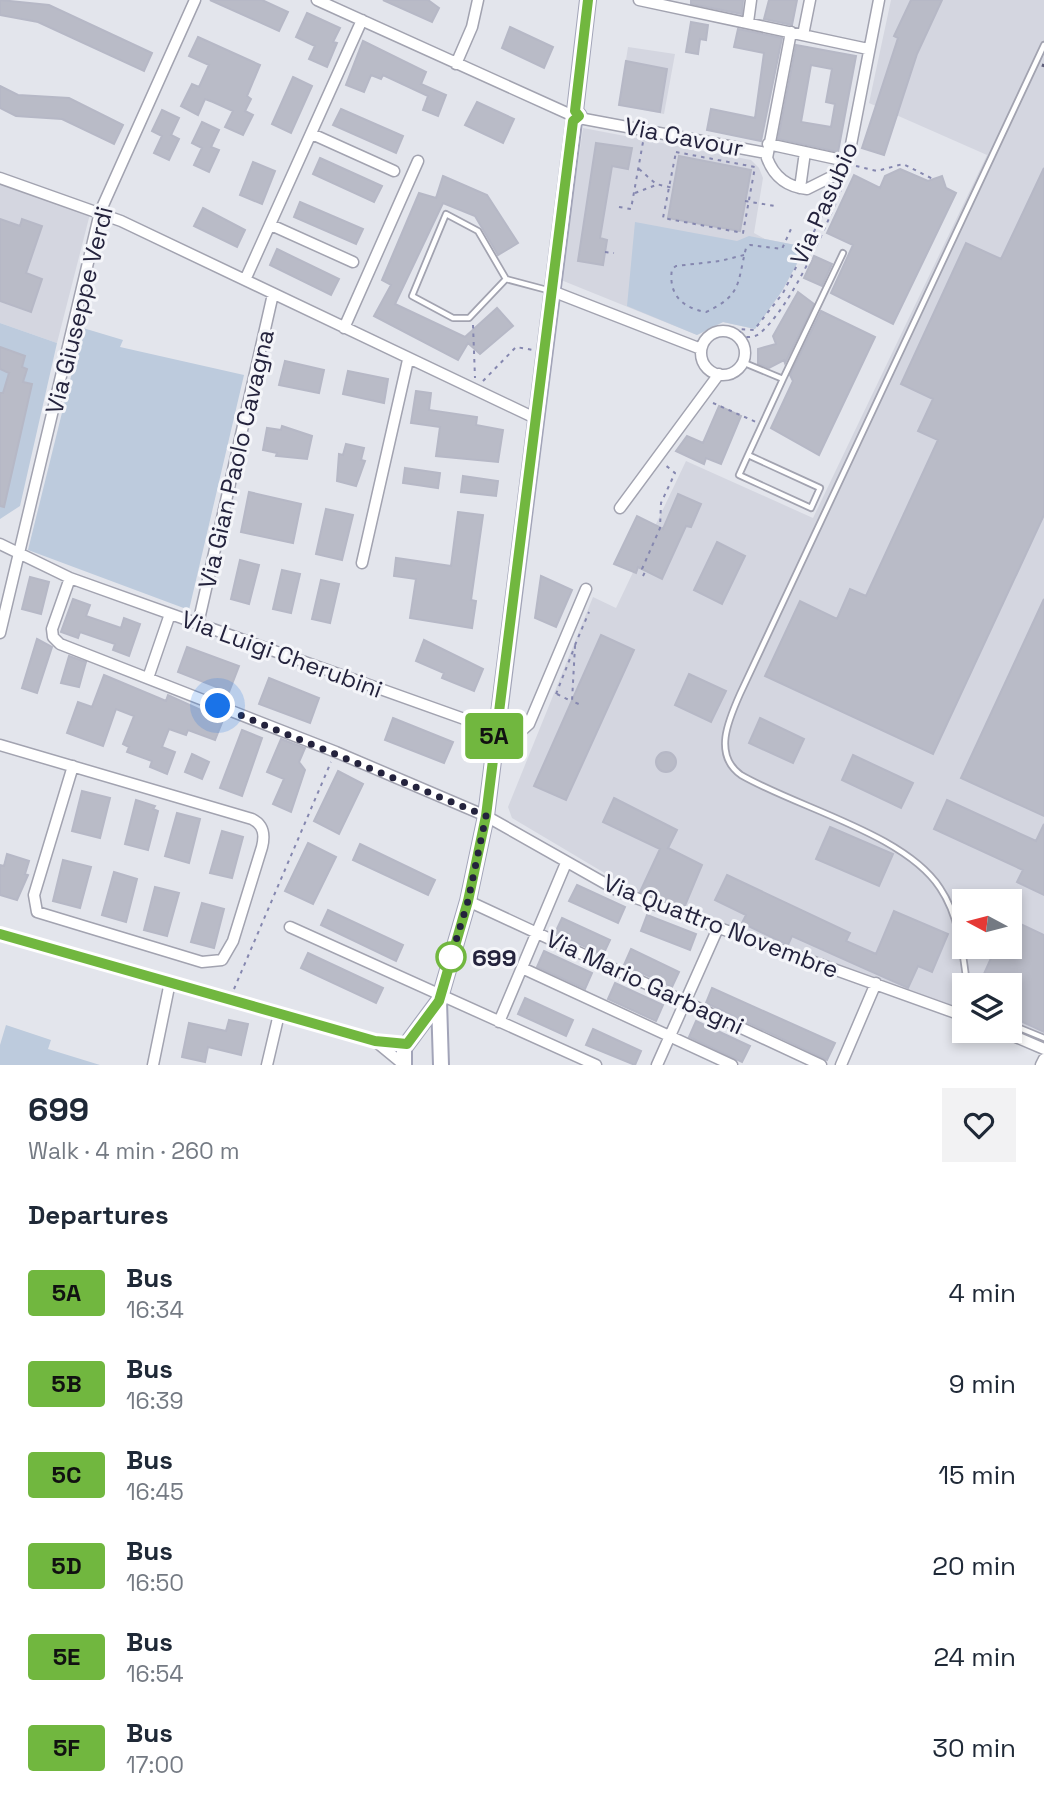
<!DOCTYPE html>
<html lang="en">
<head>
<meta charset="utf-8">
<style>
  body { margin:0; font-family:"Space Grotesk",sans-serif; background:#f2f2f3; color:#1f2937; height:100vh; display:flex; flex-direction:column; font-size:26px; white-space:nowrap }
  * { box-sizing:border-box; margin:0 }
  p { font-size:23px; color:#747a83 }
  .icon { flex:none; width:38px; height:38px; fill:none; stroke:currentColor; stroke-width:2; stroke-linecap:round; stroke-linejoin:round }
  .map { position:relative; height:1065px; overflow:hidden }
  .side { display:flex; flex-direction:column; background:#fff; flex:1 }
  .side>* { flex:none }
  .badge { padding:0 14px; border-radius:5px; font-size:24px; line-height:46px }
  .needle { width:46px; rotate:277deg }
  .buttons { position:absolute; left:952px; top:889px; display:grid; gap:14px }
  .buttons a { display:grid; place-items:center; width:70px; height:70px; border-radius:0px; background:#fff; box-shadow:0 4px 10px #0003; font-size:35px }
  .you { position:absolute; width:35px; height:35px; margin:-18px; border:5px solid #fff; border-radius:50%; background:#1a73e8; box-shadow:0 0 0 10px #1a73e833 }
  .map>.badge { position:absolute; translate:-50% -50%; box-shadow:0 0 0 4px #fff }
  h2 { padding:0 28px; font-size:26px; line-height:63px }
  .round { display:grid; place-items:center; flex:none; width:74px; height:74px; border-radius:0px; background:#f2f2f3 }
  .overview { display:flex; align-items:center; justify-content:space-between; height:119px; padding:0 28px }
  h1 { font-size:33px; font-weight:600; line-height:52px }
  ul { padding:0; list-style:none }
  li { display:flex; align-items:center; gap:21px; height:91px; padding:0 28px }
  li div { flex:1 }
  li b { display:block; font-size:26px }
  li em { font-style:normal }
  li .badge { min-width:77px; font-weight:700; text-align:center }
  .map>svg:first-child { display:block }
</style>
</head>
<body>
<div class="map">
<svg width="1044" height="1065" viewBox="0 0 1044 1065">
  <rect width="100%" height="100%" fill="#e3e5ec"/>
  <!-- built -->
  <path fill="#d4d6e0" fill-rule="evenodd" d="M891,0H1044V1042L1010,1030V985H964V1013L645,897L512,818L508,807L593,597L616,608L686,461L813,518L987,155L869,103ZM964,901H1010V947H964Z
    M628,47L675,54L664,114L619,105Z
    M583,128L751,160L759,168L763,178L754,233L765,239L806,247L782,291L755,329L723,322L697,335L561,280Z
    M0,183L90,214L57,343L0,323Z"/>
  <!-- green -->
  <path fill="#bdcbdd" d="M635,222L737,241L749,236L806,247L782,291L755,329L723,322L697,335L627,306Z
    M0,323L57,343L20,506L0,519Z
    M83,328L123,340L120,347L244,375L189,610L28,550Z
    M6,1025L51,1040L48,1049L100,1065H0V1045Z"/>
  <!-- building -->
  <path fill="#b9bbc7" stroke="#b6b8c6" stroke-width="2" fill-rule="evenodd" d="M0,0L49,5L152,53L144,71L38,22L0,15Z
    M210,0H262L288,12L279,31Z
    M383,0H428L439,8L432,22Z
    M691,0H743L742,14L691,4Z
    M769,0H797L792,25L764,19Z
    M911,0H942L917,54L884,155L862,148L898,38L894,36Z
    M307,13L340,28L333,42L337,43L327,67L309,59L315,46L296,37Z
    M691,22L708,25L706,40L700,39L698,54L686,52Z
    M510,27L553,47L544,68L502,48Z
    M738,29L782,38L761,141L707,130L711,109L755,118L764,53L734,47Z
    M198,37L260,65L247,96L251,99L245,111L253,115L243,135L225,127L233,111L213,102L205,99L198,115L181,106L192,84L199,87L209,65L189,56Z
    M363,41L426,72L421,84L446,95L438,116L423,110L428,96L383,75L381,79L371,75L364,92L346,85Z
    M796,45L856,56L838,152L778,139ZM811,65L832,69L826,102L835,104L831,127L801,122Z
    M626,61L667,69L660,112L619,105Z
    M293,77L312,86L291,133L272,124Z
    M0,86L18,95L69,98L123,125L114,144L62,119L16,116L0,108Z
    M477,102L514,119L503,143L465,125Z
    M341,109L403,136L396,153L333,125Z
    M162,110L179,118L171,135L179,139L169,160L154,153L162,136L152,131Z
    M202,122L219,130L211,147L219,150L209,172L194,165L202,148L192,143Z
    M596,143L632,148L628,169L612,166L600,238L607,240L603,265L578,261Z
    M679,156L751,170L740,231L668,218Z
    M320,158L382,186L374,202L313,174Z
    M253,162L275,171L262,204L240,195Z
    M1044,168V515L933,754L765,676L800,601L837,619L850,589L866,596L938,440L918,431L933,399L901,384L966,243L1001,259Z
    M900,169L928,181L942,176L946,188L956,193L893,324L831,293L853,245L827,233L854,175L880,188L885,176Z
    M443,176L487,195L518,243L498,255L475,216L443,203L395,304L465,337L497,308L513,326L480,354L468,343L458,360L374,316L391,285L382,280L419,193L436,198Z
    M300,202L363,229L356,244L294,217Z
    M203,208L245,230L237,247L194,226Z
    M0,219L20,226L22,219L42,226L26,273L42,279L31,312L0,301Z
    M277,249L339,279L331,295L270,265Z
    M814,256L832,264L822,286L804,278Z
    M798,292L814,304L785,363L784,360L769,368L758,364V349L776,344L773,336Z
    M821,311L875,337L819,455L771,428L793,381L790,375Z
    M0,347L25,356L22,367L27,369L23,382L32,384L4,507L0,506V393H3L9,373L0,369Z
    M285,361L324,370L319,393L279,385Z
    M348,371L388,379L384,403L343,394Z
    M416,391L431,393L429,410L477,417L476,425L503,430L498,462L436,456L440,427L411,423Z
    M719,406L741,416L721,464L706,458L704,464L676,451L687,436L703,443Z
    M282,426L312,436L307,459L276,456L277,453L263,450L267,428L281,430Z
    M346,444L364,448L361,460L365,461L356,486L337,481L339,454L343,455Z
    M405,468L440,473L438,488L403,483Z
    M463,476L498,481L496,496L461,492Z
    M249,492L301,504L293,543L241,532Z
    M678,494L701,504L691,527L686,526L662,579L638,567L636,573L614,564L637,516L663,529Z
    M326,509L353,515L342,560L316,554Z
    M458,512L483,515L471,600L476,601L472,628L410,618L416,579L394,576L396,558L451,566Z
    M717,542L745,556L722,604L694,590Z
    M240,560L259,565L249,604L231,599Z
    M282,570L300,574L291,613L273,609Z
    M541,576L572,590L556,627L535,618Z
    M30,577L49,582L41,614L22,609Z
    M321,580L339,584L330,623L312,619Z
    M73,599L90,605L86,616L121,628L124,618L140,624L129,656L113,650L115,644L80,632L78,638L61,632Z
    M1044,599V816L961,778Z
    M601,635L634,650L566,800L534,786Z
    M37,639L52,647L37,693L22,688Z
    M424,640L483,669L474,691L442,678L444,673L416,661Z
    M187,647L239,666L229,692L178,672Z
    M69,656L86,662L79,687L61,683Z
    M689,674L726,691L711,722L675,705Z
    M104,675L166,701L168,695L223,720L215,740L188,730L186,735L169,729L162,747L175,752L167,774L150,767L152,761L127,752L129,747L123,744L134,716L116,709L103,746L67,733L78,702L92,707Z
    M269,678L319,698L310,723L259,704Z
    M393,718L453,742L444,763L385,740Z
    M760,718L804,739L793,763L749,743Z
    M242,730L262,738L242,796L220,788Z
    M281,739L305,748L299,762L305,770L291,812L273,804L284,779L267,772Z
    M656 762a10 10 0 1 1 20 0a10 10 0 1 1-20 0Z
    M192,754L209,762L202,779L185,772Z
    M853,755L913,783L901,808L842,780Z
    M338,771L363,784L339,834L314,821Z
    M82,791L110,798L100,838L72,831Z
    M614,798L677,830L668,848L702,865L684,908L640,892L660,849L603,822Z
    M136,800L155,806L153,809L158,811L148,850L125,844Z
    M947,800L1036,841L1044,824V895L1017,882L1023,870L934,829Z
    M177,813L200,819L189,863L165,856Z
    M830,827L893,854L879,886L816,859Z
    M222,831L243,837L232,878L210,873Z
    M308,843L336,857L313,904L285,891Z
    M360,844L435,880L428,895L353,860Z
    M7,854L29,861L25,874L28,875L17,900L0,895V865L4,866Z
    M63,860L91,867L80,908L53,901Z
    M114,872L137,879L126,922L102,915Z
    M727,875L850,933L846,941L876,954L894,911L948,934L932,972L918,966L908,988L792,936L788,945L742,923L746,915L715,900Z
    M577,885L625,907L618,923L569,901Z
    M155,887L179,893L167,936L144,930Z
    M202,903L224,909L214,948L191,942Z
    M328,910L403,945L396,961L321,925Z
    M647,915L696,934L690,950L641,931Z
    M562,918L610,940L603,955L555,933Z
    M1010,919L1044,935V1032L1010,1016V985H979L996,947H1010Z
    M631,949L679,972L672,987L624,965Z
    M544,951L592,973L585,989L537,967Z
    M308,953L383,988L376,1003L301,968Z
    M615,983L663,1005L656,1021L608,999Z
    M712,988L835,1043L827,1060L706,1003Z
    M525,998L573,1020L566,1036L518,1014Z
    M229,1020L248,1024L241,1055L208,1047L205,1062L182,1057L189,1023L226,1031Z
    M696,1021L750,1046L742,1062L689,1037Z
    M593,1029L641,1051L635,1065L586,1045Z"/>
  <g fill="none" stroke-linecap="round" stroke-linejoin="round">
    <!-- lane casing -->
    <g stroke="#a2a3b0" stroke-width="8">
      <path id="lane" d="M506,279L469,318H453L412,296L446,214L478,231L506,279L551,291
        M742,362L783,379L748,455L820,488L811,508L739,475L748,455
        M783,379L843,253
        M967,985C963,953 959,916 940,888C905,834 798,808 741,775C713,755 728,721 740,694L1044,45
        M1010,1024L1044,1038"/>
    </g>
    <!-- street casing -->
    <g stroke="#a2a3b0" stroke-width="13">
      <path id="street" d="M317,0L569,114
        M639,0L868,49
        M748,22L751,0
        M791,32L767,158C774,177 787,187 807,189L835,175L849,155L879,0
        M803,35L810,0
        M456,64L472,27L478,0
        M579,118L766,153
        M312,134L394,171
        M768,144L846,161
        M0,178L121,221L535,418
        M800,188L805,152
        M271,225L353,262
        M245,280L362,20
        M552,291L701,349
        M344,328L418,161
        M701 353a22 22 0 1 1 44 0a22 22 0 1 1-44 0Z
        M620,508L719,374
        M0,544L70,578L52,629L53,637L60,644L336,752L486,816L622,893L964,1016
        M362,563L408,360
        M70,578L495,730L519,733L529,724L586,589
        M198,624L273,294
        M0,633L100,212L195,0
        M148,678L170,614
        M0,745L252,819C264,825 265,835 262,847L233,941L222,960L202,962L37,912L34,895L73,766
        M468,901L821,1065
        M290,927L596,1065
        M0,934L375,1041L407,1044
        M522,968L732,1065
        M499,1022L566,863
        M1002,1031L1044,1049
        M375,1041L403,1064
        M153,1065L170,982
        M267,1065L279,1014
        M657,1065L718,928
        M841,1065L876,983
        M1041,1065L1044,1059"/>
    </g>
    <!-- secondary casing -->
    <g stroke="#a2a4b8" stroke-width="18">
      <path id="secondary" d="M404,1065V1048L438,1002
        M441,1065L439,1001L468,901L486,816L574,121L579,116L575,111L588,0"/>
    </g>
    <!-- path -->
    <path stroke="#8587af" stroke-width="2" stroke-dasharray="3.5 5" stroke-linecap="butt" d="M676,152L755,167L743,233L663,218Z
      M856,166L877,171L903,164L933,179
      M639,169L656,184L673,188
      M635,193L656,185
      M745,201L775,206
      M619,207L631,209L643,142
      M806,232L810,244L814,246
      M605,252L614,253
      M744,255L720,261L676,266L672,269C668,294 682,308 706,312C742,295 737,284 746,248L750,245L782,249L791,229
      M473,325L475,378
      M738,337C745,337 753,338 759,334C793,306 829,220 846,178
      M742,343L739,329L754,330L783,293L836,188
      M483,381L516,347L533,350
      M713,403L756,422
      M643,576L645,572L642,569L660,528L661,503L675,473L664,464
      M575,645L589,612
      M556,694L575,646L572,701L583,706
      M557,694L571,701
      M234,989L331,762"/>
    <!-- lane -->
    <use href="#lane" stroke="#fff" stroke-width="4.5"/>
    <!-- street -->
    <use href="#street" stroke="#fff" stroke-width="10"/>
    <!-- secondary -->
    <use href="#secondary" stroke="#fff" stroke-width="14"/>
    <!-- rail -->
    <path stroke="#5e5e79" stroke-width="3.5" stroke-dasharray="14 7" stroke-linecap="butt" d="M1043,67L1044,64"/>
  </g>
  <g fill="none" stroke-linecap="round" stroke-linejoin="round">
    <!-- line casing -->
    <g stroke="#fff" stroke-width="16">
      <path id="line" d="M0,934L375,1041L407,1044L439,1001L468,901L486,816L573,121L579,116L575,111L588,0"/>
    </g>
    <!-- line -->
    <use href="#line" stroke="#71b73f" stroke-width="10"/>
    <!-- walk -->
    <path stroke="#24233d" stroke-width="7" stroke-dasharray="0 12.6" d="M218,706L486,816L468,901L451,957"/>
  </g>
  <!-- markers -->
  <circle fill="#fff" stroke="#71b73f" stroke-width="3.5" cx="451" cy="957" r="14"/>
  <g text-anchor="middle" dominant-baseline="central" stroke-width="6" stroke-linejoin="round" paint-order="stroke">
    <!-- street labels -->
    <g font-size="24" fill="#24233d" stroke="#f4f5f9">
      <text transform="translate(684 137) rotate(11)">Via Cavour</text>
      <text transform="translate(824 203) rotate(-66)">Via Pasubio</text>
      <text transform="translate(79 310) rotate(-76)">Via Giuseppe Verdi</text>
      <text transform="translate(236 459) rotate(-77)">Via Gian Paolo Cavagna</text>
      <text transform="translate(282 654) rotate(20)">Via Luigi Cherubini</text>
      <text transform="translate(721 926) rotate(21)">Via Quattro Novembre</text>
      <text transform="translate(645 982) rotate(25)">Via Mario Garbagni</text>
    </g>
    <!-- stop labels -->
    <g font-size="24" font-weight="bold" fill="#24233d" stroke="#f4f5f9" text-anchor="start">
      <text x="472" y="957">699</text>
    </g>
  </g>
</svg>
<div class="buttons">
<a><svg class="needle" viewBox="-14 -14 28 28"><path d="M0-13l5 13h-10z" fill="#e53935"/><path d="M0 13l5-13h-10z" fill="#747a83"/></svg></a>
<a><svg class="icon" aria-label="layers" viewBox="0 0 24 24"><path d="M12 4l9 5-9 5-9-5zM3 14l9 5 9-5"/></svg></a>
</div>
<div class="you" style="left:218px;top:706px"></div>
<b class="badge" style="left:494px;top:736px;background:#71b73f;color:#111">5A</b>
</div>
<section class="side">
<div class="overview"><div><h1>699</h1><p>Walk · 4 min · 260 m</p></div><a class="round"><svg class="icon" aria-label="heart" viewBox="0 0 24 24"><path d="M12 20l-8-8c-3-5 5-10 8-4 3-6 11-1 8 4z"/></svg></a></div>
<h2>Departures</h2>
<ul>
<li><span class="badge" style="background:#71b73f;color:#111">5A</span><div><b>Bus</b><p>16:34</p></div><em>4 min</em></li>
<li><span class="badge" style="background:#71b73f;color:#111">5B</span><div><b>Bus</b><p>16:39</p></div><em>9 min</em></li>
<li><span class="badge" style="background:#71b73f;color:#111">5C</span><div><b>Bus</b><p>16:45</p></div><em>15 min</em></li>
<li><span class="badge" style="background:#71b73f;color:#111">5D</span><div><b>Bus</b><p>16:50</p></div><em>20 min</em></li>
<li><span class="badge" style="background:#71b73f;color:#111">5E</span><div><b>Bus</b><p>16:54</p></div><em>24 min</em></li>
<li><span class="badge" style="background:#71b73f;color:#111">5F</span><div><b>Bus</b><p>17:00</p></div><em>30 min</em></li>
</ul>
</section>
</body>
</html>
